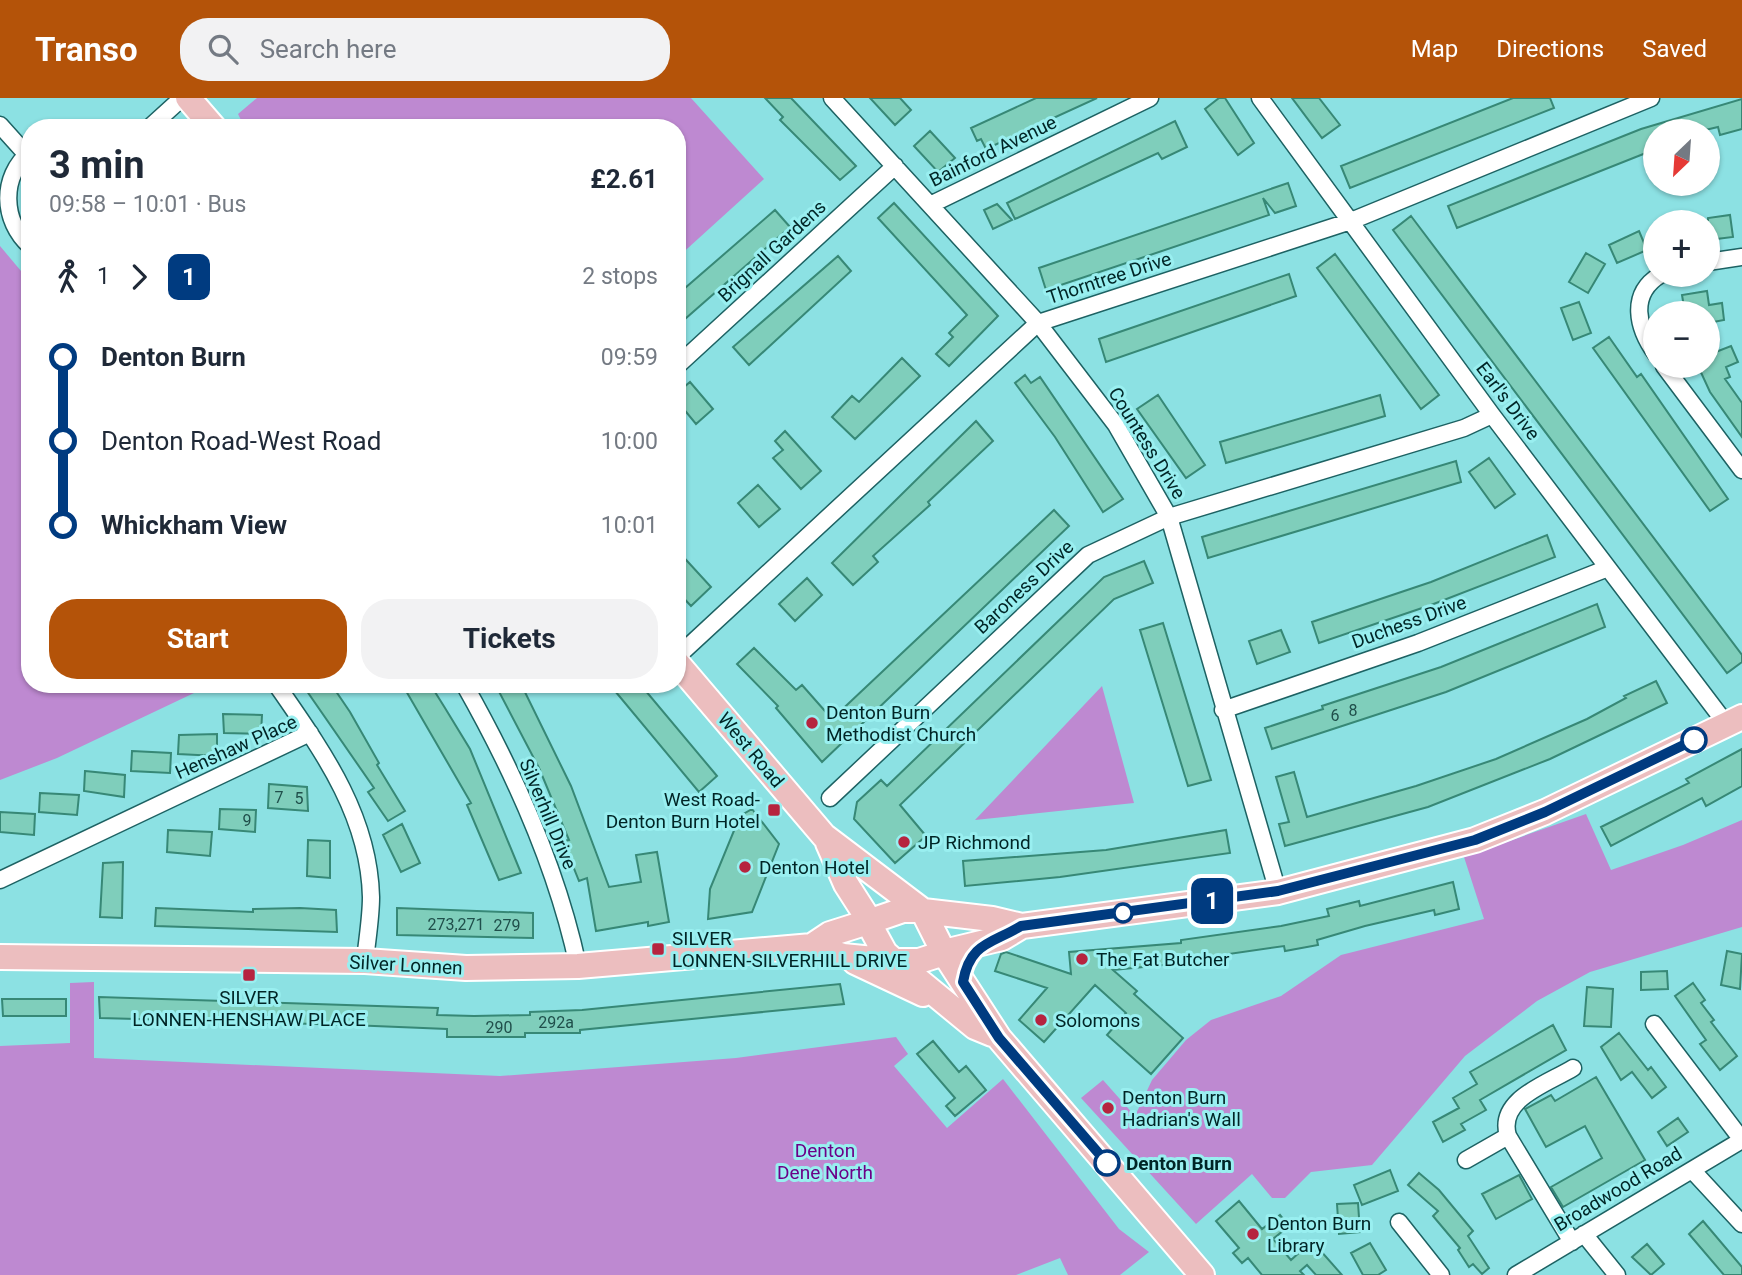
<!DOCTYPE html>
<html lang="en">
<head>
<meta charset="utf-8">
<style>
  body { margin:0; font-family:Roboto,sans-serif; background:#f2f2f3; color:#1f2937; height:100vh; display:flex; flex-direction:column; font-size:26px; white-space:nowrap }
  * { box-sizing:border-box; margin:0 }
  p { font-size:23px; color:#747a83 }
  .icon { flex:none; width:38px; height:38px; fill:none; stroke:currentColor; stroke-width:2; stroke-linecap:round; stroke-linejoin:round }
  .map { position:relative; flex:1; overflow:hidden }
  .side { position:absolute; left:21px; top:21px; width:665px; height:574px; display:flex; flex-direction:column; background:#fff; border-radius:28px; box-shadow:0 2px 5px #0004 }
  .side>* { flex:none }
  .badge { padding:0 14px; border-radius:10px; font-size:24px; line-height:46px }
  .needle { width:46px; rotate:205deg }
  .controls { position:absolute; left:1643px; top:21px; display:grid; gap:14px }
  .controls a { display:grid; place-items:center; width:77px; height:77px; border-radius:50%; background:#fff; box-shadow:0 2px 5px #0004; font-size:35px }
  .map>.badge { position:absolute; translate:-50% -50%; box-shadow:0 0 0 4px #fff }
  .legs { display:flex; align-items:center; gap:10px; height:77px; padding:0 28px; font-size:23px }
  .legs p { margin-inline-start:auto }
  .summary { display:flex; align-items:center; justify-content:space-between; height:119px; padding:0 28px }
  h1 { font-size:38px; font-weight:700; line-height:52px }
  .button { display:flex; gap:14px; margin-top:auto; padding:14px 28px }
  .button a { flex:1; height:80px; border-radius:28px; background:#b45309; color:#fff; font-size:28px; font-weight:700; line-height:80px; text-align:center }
  .button a+a { background:#f2f2f3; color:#1f2937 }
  ul { padding:0 28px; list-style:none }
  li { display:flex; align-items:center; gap:24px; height:84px; font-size:26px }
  li i { display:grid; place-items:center; width:10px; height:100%; margin:0 9px; background:currentColor }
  li i::after { content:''; width:18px; height:18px; margin:-9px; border:5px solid; border-radius:50%; background:#fff }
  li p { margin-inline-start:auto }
  li:first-child i { background:linear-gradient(#0000 50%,currentColor 0) }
  li:last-child i { background:linear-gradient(currentColor 50%,#0000 0) }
  header { display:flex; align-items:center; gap:42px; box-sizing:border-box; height:98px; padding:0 35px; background:#b45309; color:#fff }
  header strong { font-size:33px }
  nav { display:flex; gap:38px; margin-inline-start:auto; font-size:24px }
  .search { width:490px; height:63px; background:#f2f2f3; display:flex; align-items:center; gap:18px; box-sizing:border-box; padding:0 24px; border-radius:28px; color:#747a83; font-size:26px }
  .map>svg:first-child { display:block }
</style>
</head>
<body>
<header>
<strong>Transo</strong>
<div class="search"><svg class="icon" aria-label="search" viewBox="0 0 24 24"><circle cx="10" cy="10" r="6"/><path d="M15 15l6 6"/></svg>Search here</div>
<nav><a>Map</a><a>Directions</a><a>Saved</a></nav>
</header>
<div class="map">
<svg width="1742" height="1177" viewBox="0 0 1742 1177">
  <rect width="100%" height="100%" fill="#8ce1e3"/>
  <!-- green -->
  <path fill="#be89d1" d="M257,0H691L764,81L677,160V30H245L238,16Z
    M0,148L21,173L30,176V586H213L57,660L0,682Z
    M1102,588L1134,705L975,722Z
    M1586,716L1611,772L1683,747L1742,722V829L1590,874L1537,903L1465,958L1372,1067L1311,1074L1285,1100H1272L1252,1076L1196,1126L1081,1000L1103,982L1135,1018L1152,982L1186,942L1211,922L1281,898L1341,857L1484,821L1464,759Z
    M94,884V960L500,978L736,960L896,939L908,956L894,968L947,1030L1003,981L1119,1131L1149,1154L1120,1177H1068L1060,1160L1016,1177H0V948L70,945V885Z"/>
  <!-- building -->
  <path fill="#7fcebb" stroke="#378876" stroke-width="2" d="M765,0H791L856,68L840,82L780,22L783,19Z
    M870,0H900L911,12L895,27Z
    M1036,0H1097L986,51L981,41L977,43L971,30Z
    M1219,0H1225L1254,45L1238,57L1205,11Z
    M1292,0H1319L1340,27L1322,40Z
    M1513,0H1550L1554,10L1350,90L1341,68Z
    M1742,1V31L1720,37L1718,29L1701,33H1656V51L1457,130L1448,108L1641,31Z
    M1175,23L1187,49L1162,61L1158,55L1015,121L1007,105Z
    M930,33L955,60L938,74L914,48Z
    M1288,85L1296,108L1275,115L1263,100L1269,117L1046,192L1039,170Z
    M894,105L998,218L949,268L936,256L953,239L949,235L967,217L878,120Z
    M997,106L1012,122L993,131L984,112Z
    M775,112L790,129L677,228V197Z
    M1730,117L1733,139L1708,142V120Z
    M1411,118L1742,557V564L1727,575L1393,132Z
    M1639,133L1647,152L1617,165L1609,147Z
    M1586,155L1605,166L1588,195L1569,184Z
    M1335,156L1439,297L1421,311L1317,170Z
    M838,158L851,173L749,267L733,249Z
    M1289,176L1296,198L1106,264L1099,241Z
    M1707,193L1709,207L1722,205L1724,222L1708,225V215H1685L1682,197Z
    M1579,204L1591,235L1573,242L1561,210Z
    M1609,239L1637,279L1641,276L1728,401L1710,413L1593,250Z
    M1731,248L1738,264L1726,269L1730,279L1725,281L1742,305V339L1710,294L1698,268H1708V257Z
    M902,260L920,278L855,341L832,319L852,298L859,304Z
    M1025,277L1031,285L1040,279L1123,401L1103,414L1055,339L1015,285Z
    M690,284L713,311L696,326L677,303V295Z
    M1158,297L1205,367L1186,380L1137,311Z
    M1380,297L1385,318L1226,365L1220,344Z
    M976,323L993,343L928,404L930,407L873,458L878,464L853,487L832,465Z
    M785,333L821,373L801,391L773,360L783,352L775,343Z
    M1489,360L1515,396L1495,410L1469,374Z
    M1456,363L1461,384L1208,460L1202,439Z
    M758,387L780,411L759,429L738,405Z
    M1054,412L1069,428L822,664L776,610L778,608L737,566L754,550L796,592L802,587L832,621Z
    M1547,437L1555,459L1431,507L1319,545L1312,524L1431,484Z
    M677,452L711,489L691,508L677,493Z
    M1144,463L1153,485L1114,501L900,707L926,738L895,765L854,721L857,704L881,682L887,688L1104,479Z
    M807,480L822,497L795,523L779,506Z
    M1597,506L1605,529L1446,594L1272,651L1265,630L1323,611L1322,608L1441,569Z
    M1163,525L1211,682L1188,688L1140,532Z
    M1281,532L1290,554L1257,566L1249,543Z
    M1656,583L1667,605L1550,661L1428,709L1285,748L1279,726L1289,724L1276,679L1294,674L1307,719L1416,688L1496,661L1587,621L1626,600L1624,598Z
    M302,586H331L350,614L379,665L377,667L405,713L388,723L368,694L374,690Z
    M402,586H430L445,610L470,651L521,775L499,782L467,707L471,705Z
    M495,586H521L571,688L609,789L641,784L636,757L657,754L669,824L648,828V824L596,833L587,780L579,783L563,743L569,742L539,670Z
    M622,586H640L717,678L699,694L615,593Z
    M223,616L262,617L261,636L224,635Z
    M217,636V658L178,656L179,637Z
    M1742,651V688L1706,708L1702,700L1611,748L1601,729L1689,685L1686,681Z
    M132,653L171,655L170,675L131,673Z
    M85,673L125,677L124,699L84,693Z
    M269,686L307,689L308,713L268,710Z
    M40,695L79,697L77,717L39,714Z
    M220,711L256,712L255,734L219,731Z
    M752,711L779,746L752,814L708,821L710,791L740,718Z
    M0,714L35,716L34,737L0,734Z
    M402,726L420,765L401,774L383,737Z
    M168,732L212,734L210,758L167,754Z
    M1226,732L1230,755L1060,779L965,788L963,763L1106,752Z
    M308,742L330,743V780L307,778Z
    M123,764L122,820L100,819L103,765Z
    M1453,784L1459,811L1435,817L1434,812L1365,828L1317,842L1318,847L1285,853L1284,848L1173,864V866L1113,872L1137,893L1134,896L1183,940L1151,976L1107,937L1126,915L1095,887L1044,944L1019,922L1047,890L995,873L1001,856L1006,854L1071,876L1069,854L1181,845V842L1281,828L1329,818L1327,811L1359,803L1360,808Z
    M156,810L253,814V811L300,810L336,812L337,834L155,828Z
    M397,810L533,815V840L397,837Z
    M1727,853L1742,856L1740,891L1721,887Z
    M1667,873L1668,891L1641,892V874Z
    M1693,885L1705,902L1701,905L1714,922L1711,924L1737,958L1720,972L1700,946L1706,942L1675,898Z
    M840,886L844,906L580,932V935H525V939H447V931L350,927L100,920L99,899L438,910L437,917L474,918L530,917V914L582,912Z
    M1587,889L1613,891L1611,929L1584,928Z
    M2,901H66V918H3Z
    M1553,927L1566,952L1480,1002L1486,1012L1461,1026L1465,1032L1443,1044L1433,1024L1459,1010L1453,1000L1477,986L1470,974Z
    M1619,935L1648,972L1651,969L1666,989L1652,1000L1632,974L1621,982L1601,949Z
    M933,943L959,974L966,968L986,992L955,1018L946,1008L955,1000L917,956Z
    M1596,979L1645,1062L1563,1109L1551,1089L1602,1060L1585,1028L1546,1049L1525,1011L1551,997L1555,1003Z
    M1678,1020L1688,1034L1667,1048L1658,1034Z
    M1390,1072L1398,1093L1362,1107L1354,1087Z
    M1419,1075L1439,1092L1473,1133L1468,1138L1489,1170L1482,1176L1473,1166L1469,1169L1458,1152L1460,1150L1433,1118L1438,1113L1408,1087Z
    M1519,1077L1532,1101L1496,1121L1482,1096Z
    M1239,1103L1262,1131L1280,1117L1289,1128L1273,1141L1291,1162L1312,1143L1342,1177H1316L1307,1167L1300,1173L1304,1177H1262L1248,1160L1242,1165L1233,1155L1239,1150L1216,1123Z
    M1358,1105L1360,1134L1339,1136L1337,1106Z
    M1703,1123L1742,1169V1177H1724L1689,1136Z
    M1370,1145L1386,1172L1378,1177H1363L1351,1155Z
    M1647,1146L1664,1166L1651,1177L1632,1159Z"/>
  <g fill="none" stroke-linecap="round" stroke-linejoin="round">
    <!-- minor casing -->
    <g stroke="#1d6263" stroke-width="19">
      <path id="minor" d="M832,0L1038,225L1116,327L1169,419L1278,794
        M1260,0L1492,317L1727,627
        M0,27L26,56
        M149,30L182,0
        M30,54C0,79 2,123 30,148
        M930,107L1150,0
        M1708,164L1742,159
        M1656,256C1637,230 1629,196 1660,177
        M677,268L895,68
        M1664,268L1742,372
        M677,559L1038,225L1351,123L1651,0
        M276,586C321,651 369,716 371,799C371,820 367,842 365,863
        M464,586C514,674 557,770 578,868
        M1223,612L1418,545L1608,470
        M830,700L1088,457L1169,419L1464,330L1492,317
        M0,782L310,635
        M1508,1038L1572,1144
        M1466,1062L1508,1038C1497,1001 1547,986 1573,970
        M1692,1072L1742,1126
        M1399,1124L1441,1177
        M1584,1136L1617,1177
        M1516,1177L1742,1042L1654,926"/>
    </g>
    <!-- primary casing -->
    <g stroke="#fff" stroke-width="28">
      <path id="primary" d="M188,0L214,30
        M677,565L824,738L923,813L944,855
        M828,745L846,786L869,822
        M923,813L992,821L1022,828L1278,794L1475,742L1545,714L1742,619
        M868,824L885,855L894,863H919L944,855
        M868,824L903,812H921
        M812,848L830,836L868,824
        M944,854L1002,840L1022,828
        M944,855L999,940L1202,1177
        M0,859L365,863L466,870L578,868L812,848L843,858L894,863
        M855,864L923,896
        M896,864L975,929L992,936"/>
    </g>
    <!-- minor -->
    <use href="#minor" stroke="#fff" stroke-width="16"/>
    <!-- primary -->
    <use href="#primary" stroke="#ecbebf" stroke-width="24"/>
  </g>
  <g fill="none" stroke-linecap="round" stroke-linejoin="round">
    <!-- line-1 casing -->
    <g stroke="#fff" stroke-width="16">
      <path id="line-1" d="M1107,1065L999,940L963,884C970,844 992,846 1021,828L1278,793L1475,742L1545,714L1694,642"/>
    </g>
    <!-- line-1 -->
    <use href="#line-1" stroke="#003b80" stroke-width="10"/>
  </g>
  <!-- markers -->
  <g fill="#b6243f" stroke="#99eff0" stroke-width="2.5">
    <circle cx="812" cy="625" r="7"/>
    <rect x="767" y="705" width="14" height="14" rx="3.5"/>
    <circle cx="904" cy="744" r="7"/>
    <circle cx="745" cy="769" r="7"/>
    <rect x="651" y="844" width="14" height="14" rx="3.5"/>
    <circle cx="1082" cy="861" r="7"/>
    <rect x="242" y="870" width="14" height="14" rx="3.5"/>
    <circle cx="1041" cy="922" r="7"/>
    <circle cx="1108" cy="1010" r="7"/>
    <circle cx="1253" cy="1136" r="7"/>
  </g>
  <g fill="#fff" stroke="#003b80" stroke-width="3.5">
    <circle cx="1694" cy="642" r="12"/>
    <circle cx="1123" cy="815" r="9"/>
    <circle cx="1107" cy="1065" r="12"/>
  </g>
  <g text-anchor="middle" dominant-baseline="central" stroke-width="6" stroke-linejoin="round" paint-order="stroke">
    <!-- number labels -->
    <g font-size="16" fill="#204f4b">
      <text x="1353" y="612">8</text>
      <text x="1335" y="617">6</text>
      <text x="279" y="699">7</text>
      <text x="299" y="700">5</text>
      <text x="247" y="722">9</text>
      <text x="456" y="826">273,271</text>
      <text x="507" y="827">279</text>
      <text x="556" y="924">292a</text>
      <text x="499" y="929">290</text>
    </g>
    <!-- street labels -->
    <g font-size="19" fill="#002526" stroke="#99eff0">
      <text transform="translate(993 53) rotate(-26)">Bainford Avenue</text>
      <text transform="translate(772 153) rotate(-43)">Brignall Gardens</text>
      <text transform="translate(1109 180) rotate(-18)">Thorntree Drive</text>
      <text transform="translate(1508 303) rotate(53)">Earl's Drive</text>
      <text transform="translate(1147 345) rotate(58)">Countess Drive</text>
      <text transform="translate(1024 489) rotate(-43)">Baroness Drive</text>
      <text transform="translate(1409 524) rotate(-20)">Duchess Drive</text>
      <text transform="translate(236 649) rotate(-24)">Henshaw Place</text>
      <text transform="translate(751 652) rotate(50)">West Road</text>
      <text transform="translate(548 716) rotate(67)">Silverhill Drive</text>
      <text transform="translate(406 867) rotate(3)">Silver Lonnen</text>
      <text transform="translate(1618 1091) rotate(-31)">Broadwood Road</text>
    </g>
    <!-- poi labels -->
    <g font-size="19" fill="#002526" stroke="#99eff0" text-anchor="start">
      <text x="826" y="614">Denton Burn<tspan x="826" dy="22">Methodist Church</tspan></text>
      <text x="760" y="701" text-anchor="end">West Road-<tspan x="760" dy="22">Denton Burn Hotel</tspan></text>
      <text x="918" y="744">JP Richmond</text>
      <text x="759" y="769">Denton Hotel</text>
      <text x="672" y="840">SILVER<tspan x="672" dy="22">LONNEN-SILVERHILL DRIVE</tspan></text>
      <text x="1096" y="861">The Fat Butcher</text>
      <text x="249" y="899" text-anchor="middle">SILVER<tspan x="249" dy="22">LONNEN-HENSHAW PLACE</tspan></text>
      <text x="1055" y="922">Solomons</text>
      <text x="1122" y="999">Denton Burn<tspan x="1122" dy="22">Hadrian's Wall</tspan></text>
      <text x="1267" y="1125">Denton Burn<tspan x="1267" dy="22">Library</tspan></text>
    </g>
    <!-- park labels -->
    <g font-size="19" fill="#6c0087" stroke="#99eff0">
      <text x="825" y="1052">Denton<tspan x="825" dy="22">Dene North</tspan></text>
    </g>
    <!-- stop labels -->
    <g font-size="19" font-weight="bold" fill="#002526" stroke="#99eff0" text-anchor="start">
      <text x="1126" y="1065">Denton Burn</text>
    </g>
  </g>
</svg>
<div class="controls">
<a><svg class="needle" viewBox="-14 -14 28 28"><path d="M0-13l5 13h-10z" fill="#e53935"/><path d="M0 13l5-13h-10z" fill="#747a83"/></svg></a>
<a>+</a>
<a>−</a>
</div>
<b class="badge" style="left:1212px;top:803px;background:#003b80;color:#fff">1</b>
<section class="side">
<div class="summary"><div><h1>3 min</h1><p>09:58 – 10:01 · Bus</p></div><b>£2.61</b></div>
<div class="legs"><svg class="icon" aria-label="walk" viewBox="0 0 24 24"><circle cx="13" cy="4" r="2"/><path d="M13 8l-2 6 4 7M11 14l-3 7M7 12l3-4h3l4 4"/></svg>1<svg class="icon" aria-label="forward" viewBox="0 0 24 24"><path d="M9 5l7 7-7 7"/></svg><b class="badge" style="background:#003b80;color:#fff">1</b><p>2 stops</p></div>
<ul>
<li><i style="color:#003b80"></i><b>Denton Burn</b><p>09:59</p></li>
<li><i style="color:#003b80"></i><span>Denton Road-West Road</span><p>10:00</p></li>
<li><i style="color:#003b80"></i><b>Whickham View</b><p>10:01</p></li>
</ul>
<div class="button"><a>Start</a><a>Tickets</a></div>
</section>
</div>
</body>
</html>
